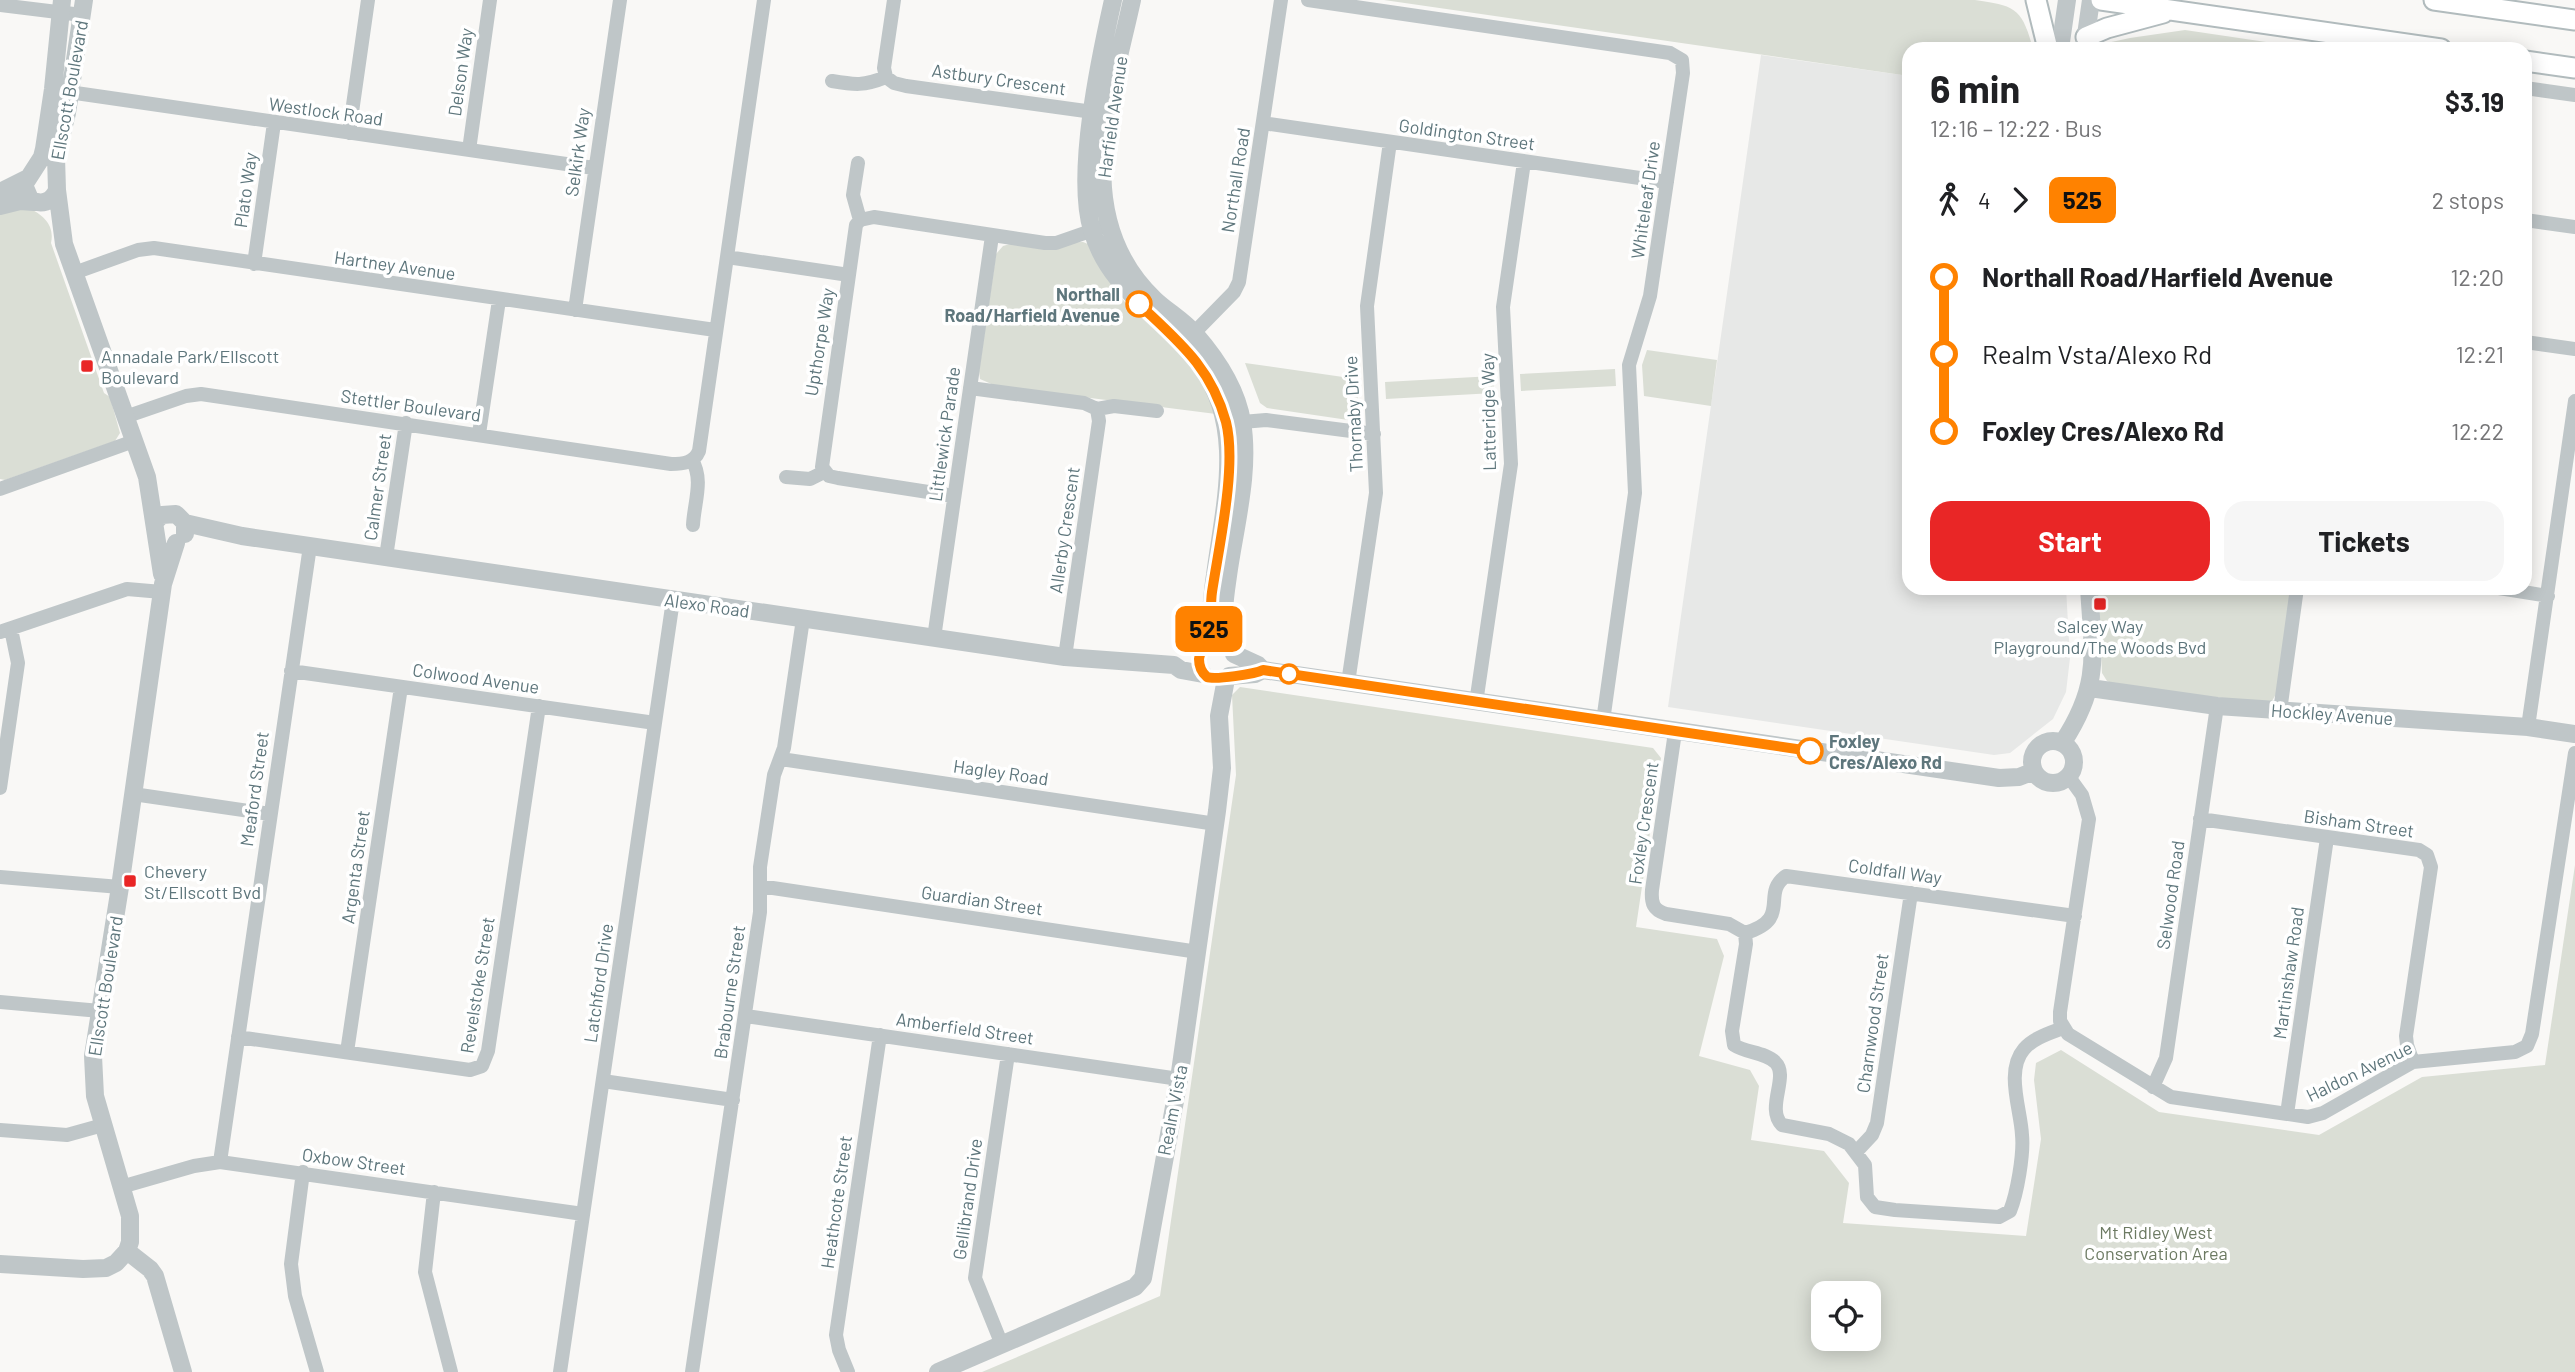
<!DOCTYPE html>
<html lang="en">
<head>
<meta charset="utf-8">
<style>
  body { margin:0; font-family:Barlow,sans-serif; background:#f6f6f6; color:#202124; height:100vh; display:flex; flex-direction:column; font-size:26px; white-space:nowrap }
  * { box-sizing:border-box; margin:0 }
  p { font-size:23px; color:#757577 }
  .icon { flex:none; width:38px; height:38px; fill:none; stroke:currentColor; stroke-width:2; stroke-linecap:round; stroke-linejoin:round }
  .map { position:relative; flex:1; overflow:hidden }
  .sheet { position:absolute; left:1902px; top:42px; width:630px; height:553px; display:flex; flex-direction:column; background:#fff; border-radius:21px; box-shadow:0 4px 18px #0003 }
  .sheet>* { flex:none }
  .badge { padding:0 14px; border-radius:10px; font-size:24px; line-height:46px }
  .fabs { position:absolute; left:1811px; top:1281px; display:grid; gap:14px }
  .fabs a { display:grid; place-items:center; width:70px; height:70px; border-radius:14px; background:#fff; box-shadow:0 4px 18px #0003; font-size:35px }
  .map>.badge { position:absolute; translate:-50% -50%; box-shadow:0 0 0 4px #fff }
  .legs { display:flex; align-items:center; gap:10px; height:77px; padding:0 28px; font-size:23px }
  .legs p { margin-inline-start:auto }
  .summary { display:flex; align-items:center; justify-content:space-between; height:119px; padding:0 28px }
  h1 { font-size:38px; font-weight:700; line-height:52px }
  .action { display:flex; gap:14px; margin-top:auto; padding:14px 28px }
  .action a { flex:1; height:80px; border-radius:21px; background:#e92626; color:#fff; font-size:28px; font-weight:700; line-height:80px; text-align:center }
  .action a+a { background:#f6f6f6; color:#202124 }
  ul { padding:0 28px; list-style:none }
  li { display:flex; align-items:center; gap:24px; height:77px; font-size:26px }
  li i { display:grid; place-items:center; width:10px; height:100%; margin:0 9px; background:currentColor }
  li i::after { content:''; width:18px; height:18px; margin:-9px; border:5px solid; border-radius:50%; background:#fff }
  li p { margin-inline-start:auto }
  li:first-child i { background:linear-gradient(#0000 50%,currentColor 0) }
  li:last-child i { background:linear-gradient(currentColor 50%,#0000 0) }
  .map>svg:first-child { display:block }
</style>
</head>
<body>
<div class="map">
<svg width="2575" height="1372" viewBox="0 0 2575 1372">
  <rect width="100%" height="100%" fill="#f9f8f6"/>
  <!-- built -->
  <path fill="#e7e8e7" d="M1761,55L1909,76V588H2066L2070,658L2066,692L2053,719L2010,753L1994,755L1668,707Z"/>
  <!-- green -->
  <path fill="#daded5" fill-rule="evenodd" d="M1384,0H1975C2013,6 2021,6 2032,45L2031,49H1909V76Z
    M2185,30L2313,49H2100L2102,44L2130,38Z
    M29,208C43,215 55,225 51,243L104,393L110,397L120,433L115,441L5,480L0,479V212Z
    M1083,242L1088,244L1124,301L1191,364L1206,388L1216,414L996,386L980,379L979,371L996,254L1003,246L1010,244Z
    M1647,350L1717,360L1711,406L1644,396L1642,365Z
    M1245,363L1357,379L1359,417L1355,421L1267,408L1260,403Z
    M1615,369L1616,386L1521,391L1520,374Z
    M1493,376L1494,393L1386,399L1385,382Z
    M2098,588H2291L2276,694L2272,701L2264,703L2115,685L2107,681L2102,673Z
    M1240,687L1653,748L1661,758L1636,927L1717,939L1724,956L1699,1056L1750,1070L1759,1086L1751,1140L1824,1151L1849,1183L1843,1223L2026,1236L2041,1139L2034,1080L2036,1063L2061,1050L2159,1112L2319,1135L2422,1077L2545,1065L2575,865V1372H982L1160,1296L1236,775L1232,695ZM1824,1293H1869V1339H1824Z"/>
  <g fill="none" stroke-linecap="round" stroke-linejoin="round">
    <!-- secondary casing -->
    <g stroke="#b1bbbd" stroke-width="23">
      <path id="secondary" d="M2036,0L2048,49
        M2101,0L2441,49
        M2434,0L2575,20
        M2086,37L2107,28L2163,13
        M2525,61L2575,68"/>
    </g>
    <!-- minor -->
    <path stroke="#bfc6c8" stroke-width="14" d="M1308,0L1670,53L1682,60L1683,73L1650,296L1629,365L1635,493L1603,721
      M0,5L82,15
      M886,77L884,68L894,0
      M832,81C855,85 864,86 886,77L894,83L906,86L1100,113
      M2525,88L2575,95
      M62,91L594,168
      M1263,123L1667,182
      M349,133L368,0
      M469,150L490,0
      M858,163L853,195L860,220
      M2525,220L2575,227
      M727,257L849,275
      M254,264L274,123
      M74,273L138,250L154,248L715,330
      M575,310L620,0
      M1188,339L1234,292L1239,282L1281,0
      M2525,342L2575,349
      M970,388L1084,403L1097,409L1114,406L1157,411
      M125,417L186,396L201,394L671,464C683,464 694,463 699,451L764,0
      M1242,422L1266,420L1374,434
      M479,434L499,300
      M692,460C704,480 694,503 693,525
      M786,477L810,479L824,472
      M0,489L134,441
      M954,496L838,478L829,476L822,467L856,225L860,220L874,217L1045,243H1056L1102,227
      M386,557L406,423
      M2499,588L2548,596
      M0,632L127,589L162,592
      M934,638L992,236
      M1065,657L1099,421L1097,409
      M291,671L655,723
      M1348,683L1376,493L1367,306L1390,142
      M1476,703L1511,464L1503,307L1524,162
      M2280,711L2297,588
      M2528,727L2575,401
      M1675,732L1652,890C1651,903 1653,910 1666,914L1729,924L1745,933L1746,944L1732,1031L1734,1045C1746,1053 1765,1052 1775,1062C1790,1076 1765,1108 1782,1125L1829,1134L1849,1144L1865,1165L1867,1197L1875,1207L1895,1210L1999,1217L2010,1211C2017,1194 2024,1154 2022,1135C2021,1110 2005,1071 2024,1049C2033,1038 2050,1033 2063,1028
      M781,759L1216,824
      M2069,777L2082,795L2089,819L2060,1012V1021L2068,1034L2171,1097L2308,1117L2323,1113L2413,1062L2515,1052L2527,1046L2532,1034L2575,753
      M0,788L18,663L11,629
      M133,794L270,814
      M2200,819L2419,850L2427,855L2431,867L2406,1036L2407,1045L2413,1062
      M0,877L120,887
      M760,886L1198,952
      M1745,933C1793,919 1760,894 1786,876L2075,916
      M0,1002L100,1011
      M746,1016L1179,1079
      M238,1037L470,1070L482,1066L488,1051L539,706
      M347,1052L401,687
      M603,1081L733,1100
      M2153,1087L2166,1058L2217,706
      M2287,1114L2327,838
      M0,1130L67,1135L103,1125
      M1857,1151L1872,1135L1877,1123L1911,893
      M220,1162L310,546
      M303,1172L291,1264L295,1296L317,1372
      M121,1187L194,1166L220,1162L583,1214
      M434,1192L425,1272L451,1372
      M1002,1345L975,1278L1008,1054
      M560,1372L673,600
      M692,1372L760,912V867L774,775L784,748L803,619
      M848,1372L839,1350L836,1335L880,1035"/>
    <!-- tertiary -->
    <path stroke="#bfc6c8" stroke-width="18" d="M84,0L67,113L56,157L57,190L64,244L147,477L162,574
      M1113,0C1100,58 1075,174 1092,230C1109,290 1165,318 1200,365C1246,427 1224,505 1215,575C1211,599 1212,625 1204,648
      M1132,0C1110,101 1068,218 1155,300C1168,312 1184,321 1195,334C1216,358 1237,390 1242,422C1250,470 1236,522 1229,569C1225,597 1220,621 1229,647
      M2060,49L2067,0
      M2084,49L2091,0
      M57,190C52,202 41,206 30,199L24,185L42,157L44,149L53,89L62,0
      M0,192L26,179
      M0,206L20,201L34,202
      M155,522L162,515L176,514L185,523V534
      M185,523L242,536L1065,657L1174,665L1181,670L1203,674
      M1234,654L1258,665L1263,670L1999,778L2019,777L2034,771
      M1229,676L1255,674L1263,670
      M2090,688L2217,706L2528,727L2575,734
      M2032 762a21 21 0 1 1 42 0a21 21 0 1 1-42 0Z
      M2063,742C2101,684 2093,654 2089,588
      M127,1251L150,1269L155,1276L183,1372
      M0,1264L83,1269L106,1268L116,1263L127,1251L130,1242V1216L95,1096L93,1056L120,887L163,584L176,543
      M938,1372L1135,1287L1143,1278L1179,1079L1217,811L1222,768L1219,716L1226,679"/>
    <!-- secondary -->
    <use href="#secondary" stroke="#fff" stroke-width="19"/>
  </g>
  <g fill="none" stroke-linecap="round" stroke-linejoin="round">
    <!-- line-1 casing -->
    <g stroke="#fff" stroke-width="16">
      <path id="line-1" d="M1139,304C1179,342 1211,367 1226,422C1237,466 1219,546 1212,592C1210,606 1212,621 1209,634C1207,643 1200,650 1199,659C1199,667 1201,672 1207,677C1215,680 1255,674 1263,670L1810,751"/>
    </g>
    <!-- line-1 -->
    <use href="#line-1" stroke="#ff8200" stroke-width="10"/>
  </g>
  <!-- markers -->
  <g fill="#fff" stroke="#ff8200" stroke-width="3.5">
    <circle cx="1139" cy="304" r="12"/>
    <circle cx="1289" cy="674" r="9"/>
    <circle cx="1810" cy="751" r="12"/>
  </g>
  <g fill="#e92626" stroke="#fff" stroke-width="2.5">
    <rect x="80" y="359" width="14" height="14" rx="3.5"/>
    <rect x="2093" y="597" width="14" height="14" rx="3.5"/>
    <rect x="123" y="874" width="14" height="14" rx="3.5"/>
  </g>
  <g text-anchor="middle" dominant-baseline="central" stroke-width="7" stroke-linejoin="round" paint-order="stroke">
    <!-- street labels -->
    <g font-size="18" fill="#5e767c" stroke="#fff">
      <text transform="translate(460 72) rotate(-82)">Delson Way</text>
      <text transform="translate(999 79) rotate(8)">Astbury Crescent</text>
      <text transform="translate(69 90) rotate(-80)">Ellscott Boulevard</text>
      <text transform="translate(326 111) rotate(8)">Westlock Road</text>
      <text transform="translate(1112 117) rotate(-82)">Harfield Avenue</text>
      <text transform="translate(1467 134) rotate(8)">Goldington Street</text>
      <text transform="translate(577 152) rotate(-82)">Selkirk Way</text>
      <text transform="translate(1235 180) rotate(-81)">Northall Road</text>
      <text transform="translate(245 190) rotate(-82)">Plato Way</text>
      <text transform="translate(1645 200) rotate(-82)">Whiteleaf Drive</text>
      <text transform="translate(395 265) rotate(8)">Hartney Avenue</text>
      <text transform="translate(819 342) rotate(-81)">Upthorpe Way</text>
      <text transform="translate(411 405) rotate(8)">Stettler Boulevard</text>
      <text transform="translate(1488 412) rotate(-91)">Latteridge Way</text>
      <text transform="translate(1353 414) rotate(-93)">Thornaby Drive</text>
      <text transform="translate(944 434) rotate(-82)">Littlewick Parade</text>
      <text transform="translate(377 487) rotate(-82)">Calmer Street</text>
      <text transform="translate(1064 530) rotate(-82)">Allerby Crescent</text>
      <text transform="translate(707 605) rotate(8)">Alexo Road</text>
      <text transform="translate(476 678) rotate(8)">Colwood Avenue</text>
      <text transform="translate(2332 714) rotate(4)">Hockley Avenue</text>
      <text transform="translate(1001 772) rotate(8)">Hagley Road</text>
      <text transform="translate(254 789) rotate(-82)">Meaford Street</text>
      <text transform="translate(1643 823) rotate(-82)">Foxley Crescent</text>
      <text transform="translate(2359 823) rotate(8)">Bisham Street</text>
      <text transform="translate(355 867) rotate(-82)">Argenta Street</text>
      <text transform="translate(1895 871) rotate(8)">Coldfall Way</text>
      <text transform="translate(2170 895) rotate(-82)">Selwood Road</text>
      <text transform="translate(982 900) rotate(8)">Guardian Street</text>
      <text transform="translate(2288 973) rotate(-82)">Martinshaw Road</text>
      <text transform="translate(598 983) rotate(-82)">Latchford Drive</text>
      <text transform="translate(477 985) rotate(-81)">Revelstoke Street</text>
      <text transform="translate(105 986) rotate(-81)">Ellscott Boulevard</text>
      <text transform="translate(729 992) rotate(-82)">Brabourne Street</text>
      <text transform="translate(1872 1023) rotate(-82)">Charnwood Street</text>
      <text transform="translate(965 1028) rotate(8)">Amberfield Street</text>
      <text transform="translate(2359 1071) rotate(-26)">Haldon Avenue</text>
      <text transform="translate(1172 1110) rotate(-79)">Realm Vista</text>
      <text transform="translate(354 1161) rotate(8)">Oxbow Street</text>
      <text transform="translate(967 1199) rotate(-82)">Gellibrand Drive</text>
      <text transform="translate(836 1202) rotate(-82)">Heathcote Street</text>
    </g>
    <!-- stop labels -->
    <g font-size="18" font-weight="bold" fill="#5e767c" stroke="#fff" text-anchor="end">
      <text x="1120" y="294">Northall<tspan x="1120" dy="21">Road/Harfield Avenue</tspan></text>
      <text x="1829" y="741" text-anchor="start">Foxley<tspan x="1829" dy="21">Cres/Alexo Rd</tspan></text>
    </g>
    <!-- poi labels -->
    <g font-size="18" fill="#5e767c" stroke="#fff" text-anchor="start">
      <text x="101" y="356">Annadale Park/Ellscott<tspan x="101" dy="21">Boulevard</tspan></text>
      <text x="2100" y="626" text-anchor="middle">Salcey Way<tspan x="2100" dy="21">Playground/The Woods Bvd</tspan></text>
      <text x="144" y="871">Chevery<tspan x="144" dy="21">St/Ellscott Bvd</tspan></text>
    </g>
    <!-- park labels -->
    <g font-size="18" fill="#6c7a62" stroke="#fff">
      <text x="2156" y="1232">Mt Ridley West<tspan x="2156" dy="21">Conservation Area</tspan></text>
    </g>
  </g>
</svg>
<div class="fabs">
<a><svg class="icon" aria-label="locate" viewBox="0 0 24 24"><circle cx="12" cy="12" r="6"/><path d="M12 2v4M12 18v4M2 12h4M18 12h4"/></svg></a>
</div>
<b class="badge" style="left:1209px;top:629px;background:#ff8200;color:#111">525</b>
<section class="sheet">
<div class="summary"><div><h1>6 min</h1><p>12:16 – 12:22 · Bus</p></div><b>$3.19</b></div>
<div class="legs"><svg class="icon" aria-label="walk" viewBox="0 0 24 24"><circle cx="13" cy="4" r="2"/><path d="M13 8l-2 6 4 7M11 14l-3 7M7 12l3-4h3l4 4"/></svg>4<svg class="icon" aria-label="forward" viewBox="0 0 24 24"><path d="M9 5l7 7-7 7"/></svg><b class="badge" style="background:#ff8200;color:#111">525</b><p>2 stops</p></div>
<ul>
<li><i style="color:#ff8200"></i><b>Northall Road/Harfield Avenue</b><p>12:20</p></li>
<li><i style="color:#ff8200"></i><span>Realm Vsta/Alexo Rd</span><p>12:21</p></li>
<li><i style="color:#ff8200"></i><b>Foxley Cres/Alexo Rd</b><p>12:22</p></li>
</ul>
<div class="action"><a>Start</a><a>Tickets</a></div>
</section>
</div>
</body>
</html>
